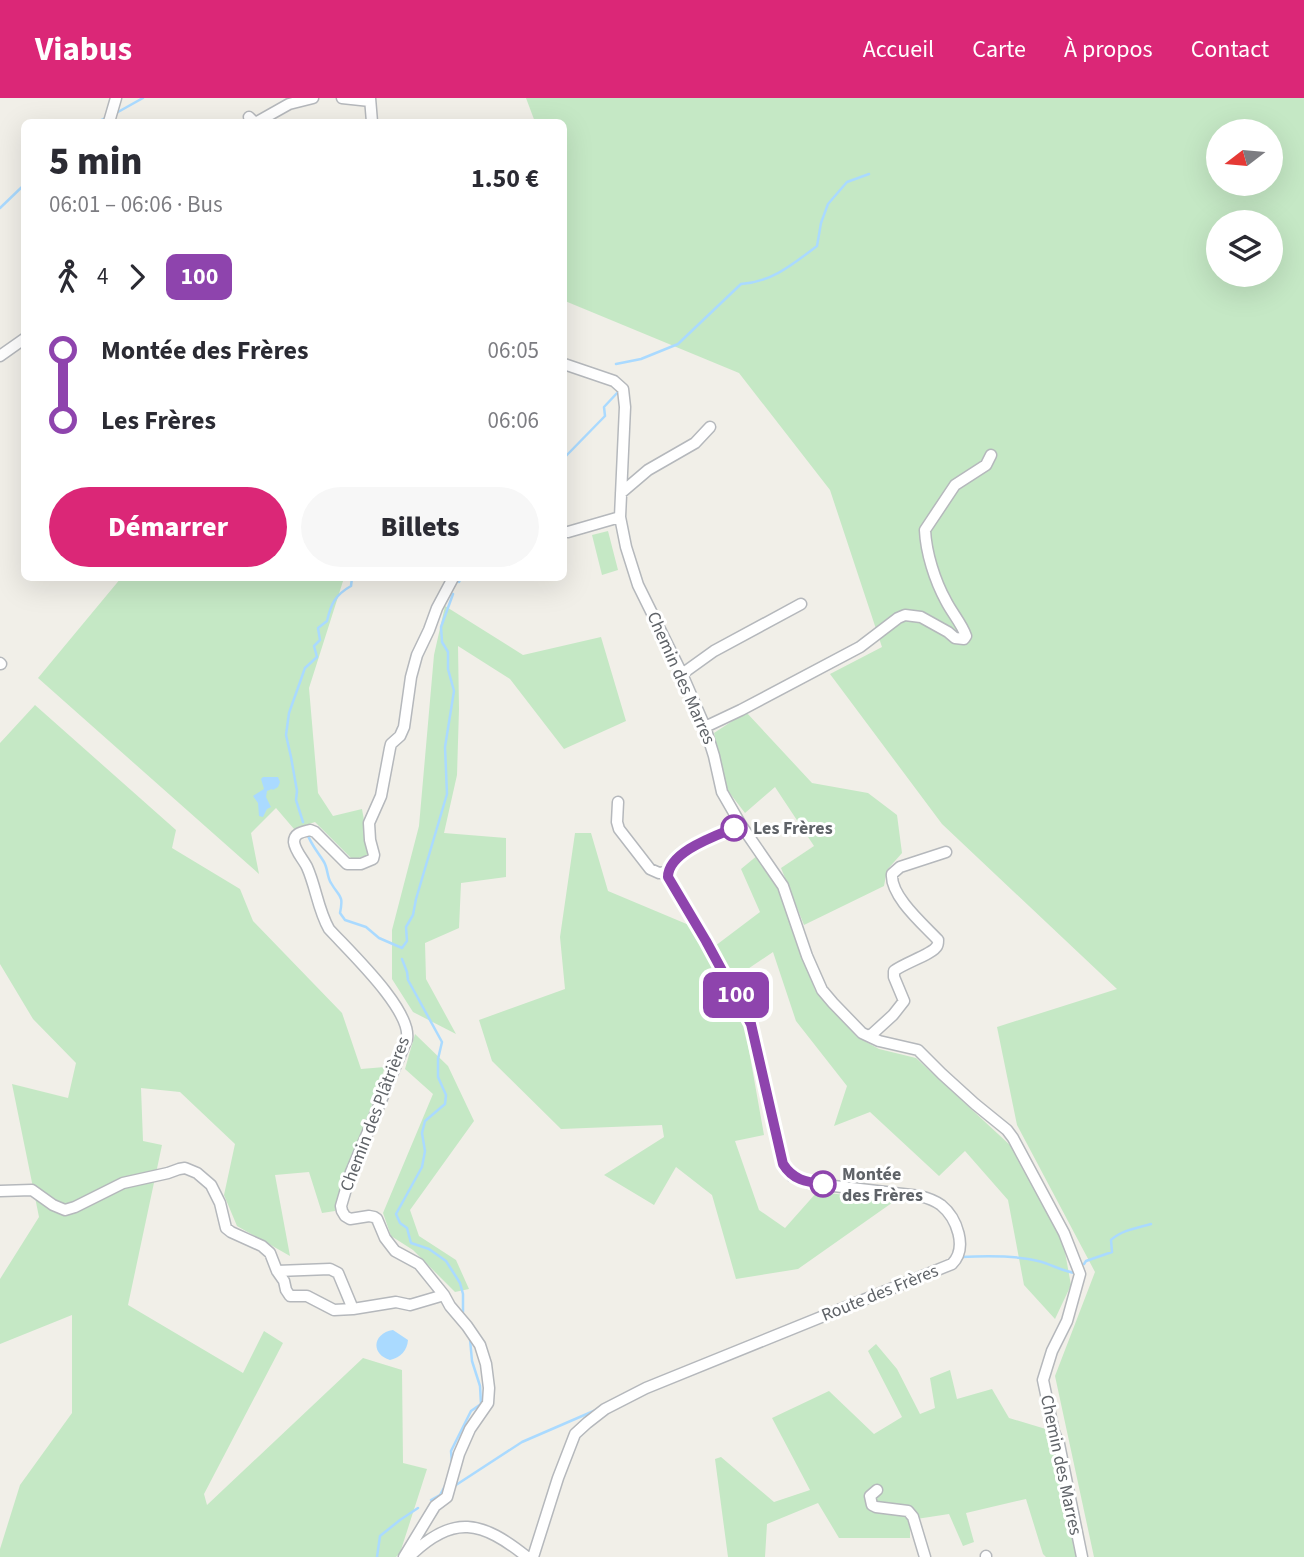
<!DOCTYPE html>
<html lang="fr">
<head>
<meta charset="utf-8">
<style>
  body { margin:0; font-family:"Source Sans 3",sans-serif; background:#f7f7f7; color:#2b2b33; height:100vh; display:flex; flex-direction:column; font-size:26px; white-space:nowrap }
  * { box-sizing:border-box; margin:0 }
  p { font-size:23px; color:#7c7c81 }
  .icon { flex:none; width:38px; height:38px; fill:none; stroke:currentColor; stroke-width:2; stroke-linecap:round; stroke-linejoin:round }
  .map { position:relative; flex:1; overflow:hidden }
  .drawer { position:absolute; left:21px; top:21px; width:546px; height:462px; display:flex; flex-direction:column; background:#fff; border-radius:10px; box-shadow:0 7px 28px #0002 }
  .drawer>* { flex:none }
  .badge { padding:0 14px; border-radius:10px; font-size:24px; line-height:46px }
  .needle { width:46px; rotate:254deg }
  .fabs { position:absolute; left:1206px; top:21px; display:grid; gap:14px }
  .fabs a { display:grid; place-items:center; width:77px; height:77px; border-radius:50%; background:#fff; box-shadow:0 7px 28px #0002; font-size:35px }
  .map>.badge { position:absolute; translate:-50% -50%; box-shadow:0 0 0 4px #fff }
  .legs { display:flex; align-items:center; gap:10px; height:77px; padding:0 28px; font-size:23px }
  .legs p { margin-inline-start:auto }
  .head { display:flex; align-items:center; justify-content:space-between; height:119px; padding:0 28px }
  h1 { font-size:38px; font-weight:800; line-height:52px }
  .action { display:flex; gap:14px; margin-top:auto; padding:14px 28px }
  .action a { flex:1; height:80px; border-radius:42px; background:#db2777; color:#fff; font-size:28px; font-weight:800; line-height:80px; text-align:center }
  .action a+a { background:#f7f7f7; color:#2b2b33 }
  ul { padding:0 28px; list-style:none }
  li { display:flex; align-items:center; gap:24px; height:70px; font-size:26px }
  li i { display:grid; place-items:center; width:10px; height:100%; margin:0 9px; background:currentColor }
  li i::after { content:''; width:18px; height:18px; margin:-9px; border:5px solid; border-radius:50%; background:#fff }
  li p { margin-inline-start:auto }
  li:first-child i { background:linear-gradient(#0000 50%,currentColor 0) }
  li:last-child i { background:linear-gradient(currentColor 50%,#0000 0) }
  header { display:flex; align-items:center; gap:42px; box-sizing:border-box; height:98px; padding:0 35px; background:#db2777; color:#fff }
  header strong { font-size:33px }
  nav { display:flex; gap:38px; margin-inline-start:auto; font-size:24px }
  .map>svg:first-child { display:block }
</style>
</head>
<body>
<header>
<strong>Viabus</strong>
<nav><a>Accueil</a><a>Carte</a><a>À propos</a><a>Contact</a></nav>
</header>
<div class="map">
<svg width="1304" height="1459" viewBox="0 0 1304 1459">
  <rect width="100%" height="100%" fill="#f1efe8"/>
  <!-- green -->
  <path fill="#c5e8c5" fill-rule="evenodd" d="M526,0H1304V1459H1094L1055,1278L1095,1174L1017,1027L997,929L1117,891L942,726L830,576L882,549L830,392L739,275L565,203L564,192V24H535ZM1218,33H1270V86H1218ZM1218,124H1270V177H1218Z
    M608,433L618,472L602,477L592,437Z
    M121,480H344L309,590L318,695L333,718L362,711L370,756L353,762L315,724L294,731L276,710L251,735L259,776L38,580Z
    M445,508L523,557L601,539L626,623L564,651L510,581L458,548L459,611L457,677L444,735L506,740V779L461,785L459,830L425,845L426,881L456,936L413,914L392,881V832L419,728L434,557Z
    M35,607L176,732L172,750L240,791L253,823L342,915L361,971L385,969L335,1113L322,1115L309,1074L275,1077L290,1158L237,1128L224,1097L235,1046L180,994L141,990L143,1043L162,1047L128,1207L243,1275L264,1233L283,1245L204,1396L207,1407L363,1260L402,1272L403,1365L427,1371L400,1455L396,1459H0V1451L20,1387L72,1315V1217L0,1246V1181L39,1119L12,986L68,1000L76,965L33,921L0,866V645Z
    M746,614L812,685L868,695L897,717L902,755L887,772L884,788L804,827L781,770L814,748L775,689L745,715L725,689L714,635Z
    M575,735H591L608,793L689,827L745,930L764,1037L735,1043L759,1112L785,1130L817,1094L896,1102L798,1171L736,1181L712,1097L676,1069L654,1107L604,1077L664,1039L662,1027L561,1031L492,963L479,922L565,891L560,839Z
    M758,757L779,789L815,892L857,939L879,951L916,960L1011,1048L1063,1143L1071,1187L1055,1221L1024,1187L1008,1102L965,1053L939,1078L870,1014L834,1028L847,988L796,923L773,854L733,881L715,848L760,814L741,771Z
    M415,936L448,968L474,1023L410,1112L419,1138L456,1162L469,1191L455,1194L413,1152L391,1138L383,1115L433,996L405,971Z
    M876,1246L897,1271L920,1316L935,1310L930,1280L950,1272L957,1301L992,1291L1009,1320L1049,1332L1079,1459H1046L1043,1456L1026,1401L966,1415L974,1444L963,1448L949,1416L910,1422V1440H839L818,1405L767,1426L765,1459H728L715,1361L721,1359L774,1404L810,1392L772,1320L829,1293L874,1336L902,1319L868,1253Z"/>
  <!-- water -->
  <path fill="#aadaff" d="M263,679H278L280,684L278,689L273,692L272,691L267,693L266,699L271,709L267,711L263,719L259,718L258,705L253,698L264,691L261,681Z
    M393,1232L408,1242C407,1253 401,1259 390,1262C370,1256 373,1235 393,1232Z"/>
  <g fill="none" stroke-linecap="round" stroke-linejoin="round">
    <!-- stream -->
    <path stroke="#aadaff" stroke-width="2.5" d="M118,14L143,0
      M97,24L104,21
      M0,110L24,87
      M616,266L641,261L678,246L741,186C772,184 793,166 817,148L821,125L828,106L847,84L869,76
      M564,360L605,318L604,309L618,294
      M459,484L461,480
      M303,724L296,702L297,693L291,659L286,637L289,615L305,570L317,559L314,548L320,542L318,530L327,523C331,506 335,497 351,488L352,480
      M307,735C311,747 318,754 324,764C328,771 327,779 331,785C339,799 344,796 340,815L345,822L366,829L379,840L402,850L407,843L406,829L413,817L416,801L447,696L445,649L454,593L448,571V554L442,544L441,529L453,496
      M402,861L407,874L408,882L442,944L438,961V979L446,997L445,1006L425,1023L422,1035L425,1053L422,1069L396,1116L400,1125L407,1130L411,1145L429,1151L446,1163L460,1185L463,1196V1214
      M961,1159C984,1158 1017,1157 1038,1163C1051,1166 1061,1173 1075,1175
      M1084,1166L1086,1163L1112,1154L1111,1142C1122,1132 1137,1130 1151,1126
      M452,1367L451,1353L471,1313L481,1306L480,1288L472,1263L470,1241
      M456,1387L522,1344L596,1312
      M431,1402L440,1397L446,1386
      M377,1459L380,1438L400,1422L418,1410"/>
    <!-- minor casing -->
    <g stroke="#b5b8bc" stroke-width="13">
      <path id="minor" d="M342,0L370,3
        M370,0L372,24
        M249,19L254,24H257L289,6L313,0
        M109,24L116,0
        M0,258L24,241
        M564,266L614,283L623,291L625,309L620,419L626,449L638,487L682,576L705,629L714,658L722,694L741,727L783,788L807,858L822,892L833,905L862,935L879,943L918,952L942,976L975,1006L1007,1032L1013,1040L1064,1135L1080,1176L1067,1223L1052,1253L1043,1282L1054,1334L1059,1346L1082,1459
        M621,395L648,372L695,345L710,329
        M568,434L620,419
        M0,565L1,566
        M682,576L714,553L801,506
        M705,629L741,612L860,549L898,520L905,517L921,519L948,534L955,540L964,541L966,538C962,526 952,515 946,503C935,483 926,455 925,432L955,387L986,367L991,357
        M618,704L617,724L619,731L650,771L659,775L668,774
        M870,938L893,917L904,903L894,879V873C904,865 933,856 937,848C938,847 938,844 938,842C924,827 890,798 892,776L900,769L946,754
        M0,1093L32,1092L53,1107L65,1112L75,1109L123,1085L168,1075L179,1071L185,1070L197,1075L211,1087L220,1105L226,1130L231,1134L262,1148L270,1155L277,1173L284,1183L286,1192L290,1198H307L334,1212L353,1211L396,1204L410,1207L444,1197
        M277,1173L330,1171L338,1175L353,1211
        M877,1392L870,1398L872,1407L876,1409L908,1413L913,1419L925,1459
        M404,1459L435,1408L447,1399L459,1356L470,1331L488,1305L489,1290L486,1266L480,1247L467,1228L450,1208L444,1197L419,1166L395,1153L385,1140L377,1121L374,1119L369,1118L350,1121L345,1118L342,1113L341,1108L351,1074L407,941C412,912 349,853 329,831C318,812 316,789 307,769C303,761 295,753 294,744C294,735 302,734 310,732L315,734L347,766H361L373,761L374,757L370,742L369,725L381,698L390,650L391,646L400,638L404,629L411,579L417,557L429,532L437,510L453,480
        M409,1459C453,1415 482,1423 527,1459
        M533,1459L558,1380L575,1336L587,1325L605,1311L646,1290L952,1166C968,1150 957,1120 941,1107C934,1102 928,1100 920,1098L808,1085L792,1078L783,1066L750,926L694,821L668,779C668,753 721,736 741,727
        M986,1459V1458"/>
    </g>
    <!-- minor -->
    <use href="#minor" stroke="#fff" stroke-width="10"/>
  </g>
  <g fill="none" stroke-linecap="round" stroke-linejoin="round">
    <!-- line-1 casing -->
    <g stroke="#fff" stroke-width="16">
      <path id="line-1" d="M734,730C715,738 668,754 668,779L706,843L751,926L783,1066C793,1082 806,1084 823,1086"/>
    </g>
    <!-- line-1 -->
    <use href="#line-1" stroke="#8e44ad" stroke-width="10"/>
  </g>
  <!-- markers -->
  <g fill="#fff" stroke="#8e44ad" stroke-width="3.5">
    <circle cx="734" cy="730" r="12"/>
    <circle cx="823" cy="1086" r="12"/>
  </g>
  <g text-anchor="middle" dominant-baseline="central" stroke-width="6" stroke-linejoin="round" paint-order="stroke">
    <!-- street labels -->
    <g font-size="18" fill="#5f6368" stroke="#fff">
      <text transform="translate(681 580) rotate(66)">Chemin des Marres</text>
      <text transform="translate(375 1016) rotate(-69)">Chemin des Plâtrières</text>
      <text transform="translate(880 1195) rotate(-22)">Route des Frères</text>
      <text transform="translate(1061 1367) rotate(78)">Chemin des Marres</text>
    </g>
    <!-- stop labels -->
    <g font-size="18" font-weight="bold" fill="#5f6368" stroke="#fff" text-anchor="start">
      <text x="753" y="730">Les Frères</text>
      <text x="842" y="1076">Montée<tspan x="842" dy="21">des Frères</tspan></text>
    </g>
  </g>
</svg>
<div class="fabs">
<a><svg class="needle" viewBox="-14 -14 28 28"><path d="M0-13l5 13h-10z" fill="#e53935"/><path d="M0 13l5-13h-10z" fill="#7c7c81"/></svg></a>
<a><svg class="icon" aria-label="layers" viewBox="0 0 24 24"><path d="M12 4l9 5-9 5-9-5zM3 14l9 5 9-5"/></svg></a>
</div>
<b class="badge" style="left:736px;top:897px;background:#8e44ad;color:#fff">100</b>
<section class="drawer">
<div class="head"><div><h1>5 min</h1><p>06:01 – 06:06 · Bus</p></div><b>1.50 €</b></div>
<div class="legs"><svg class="icon" aria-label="walk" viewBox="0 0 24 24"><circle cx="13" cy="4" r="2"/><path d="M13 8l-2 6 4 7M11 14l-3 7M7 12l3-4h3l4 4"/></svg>4<svg class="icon" aria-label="forward" viewBox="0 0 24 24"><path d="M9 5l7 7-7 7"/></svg><b class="badge" style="background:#8e44ad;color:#fff">100</b></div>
<ul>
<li><i style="color:#8e44ad"></i><b>Montée des Frères</b><p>06:05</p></li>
<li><i style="color:#8e44ad"></i><b>Les Frères</b><p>06:06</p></li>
</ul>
<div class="action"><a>Démarrer</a><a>Billets</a></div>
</section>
</div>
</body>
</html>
